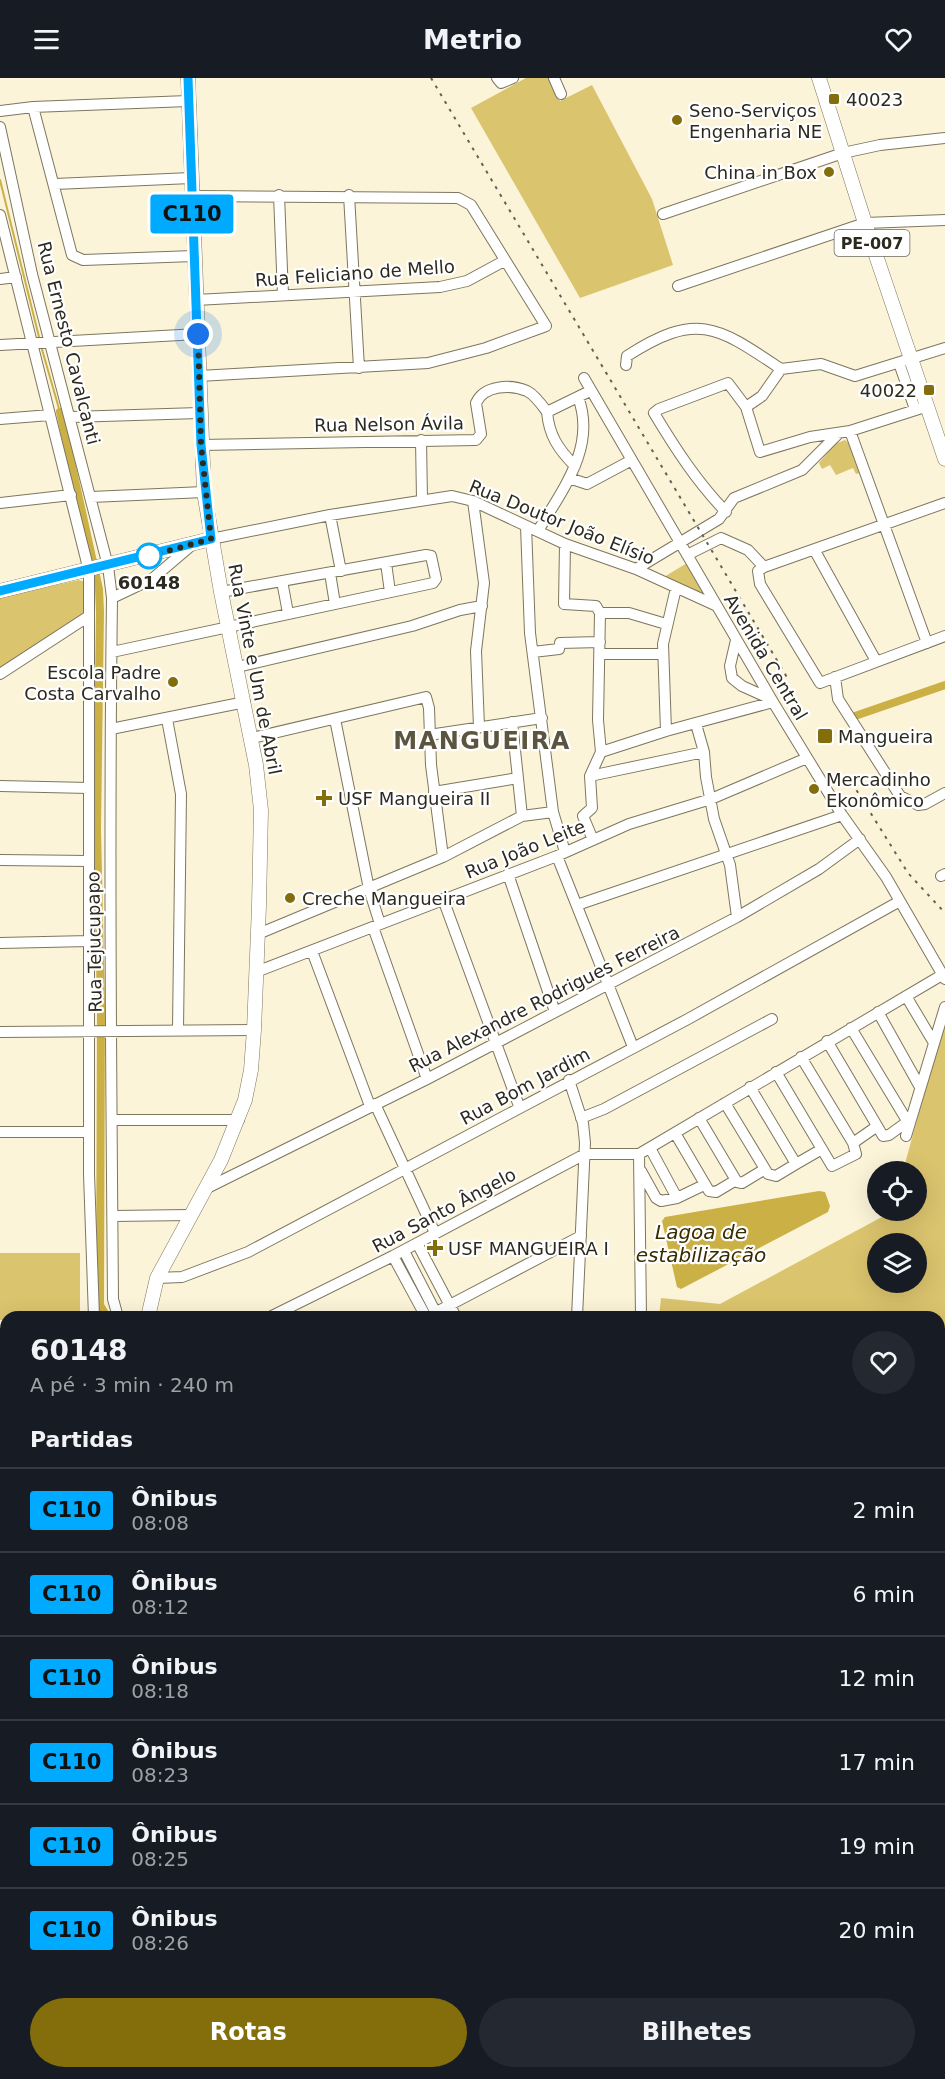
<!DOCTYPE html>
<html lang="pt">
<head>
<meta charset="utf-8">
<style>
  body { margin:0; font-family:"DejaVu Sans",sans-serif; background:#242831; color:#f1f3f6; height:100vh; display:flex; flex-direction:column; font-size:22px; white-space:nowrap }
  * { box-sizing:border-box; margin:0 }
  p { font-size:20px; color:#9ea1a6 }
  .icon { flex:none; width:33px; height:33px; fill:none; stroke:currentColor; stroke-width:2; stroke-linecap:round; stroke-linejoin:round }
  .map { position:relative; flex:1; overflow:hidden }
  .panel { position:absolute; left:0px; top:1233px; width:945px; height:768px; display:flex; flex-direction:column; background:#171b24; border-radius:18px 18px 0 0; box-shadow:0 6px 24px #0002 }
  .panel>* { flex:none }
  .badge { padding:0 12px; border-radius:4px; font-size:21px; line-height:39px }
  .tools { position:absolute; left:867px; top:1083px; display:grid; gap:12px }
  .tools a { display:grid; place-items:center; width:60px; height:60px; border-radius:50%; background:#171b24; box-shadow:0 6px 24px #0002; font-size:30px }
  .you { position:absolute; width:30px; height:30px; margin:-15px; border:4px solid #fff; border-radius:50%; background:#1a73e8; box-shadow:0 0 0 9px #1a73e833 }
  .map>.badge { position:absolute; translate:-50% -50%; box-shadow:0 0 0 3px #fff }
  h2 { padding:0 30px; font-size:22px; line-height:54px }
  .round { display:grid; place-items:center; flex:none; width:63px; height:63px; border-radius:32px; background:#242831 }
  .summary { display:flex; align-items:center; justify-content:space-between; height:102px; padding:0 30px }
  h1 { font-size:28px; font-weight:700; line-height:45px }
  .primary-button { display:flex; gap:12px; margin-top:auto; padding:12px 30px }
  .primary-button a { flex:1; height:69px; border-radius:36px; background:#846e0c; color:#fff; font-size:24px; font-weight:700; line-height:69px; text-align:center }
  .primary-button a+a { background:#242831; color:#f1f3f6 }
  ul { padding:0; list-style:none }
  li { display:flex; align-items:center; gap:18px; height:84px; padding:0 30px; border-top:2px solid #363941 }
  li div { flex:1 }
  li b { display:block; font-size:22px }
  li em { font-style:normal }
  li .badge { min-width:66px; font-weight:700; text-align:center }
  header { display:flex; justify-content:space-between; align-items:center; height:78px; padding:0 30px; background:#171b24; font-size:27px; font-weight:700 }
  .map>svg:first-child { display:block }
</style>
</head>
<body>
<header><svg class="icon" aria-label="menu" viewBox="0 0 24 24"><path d="M4 6h16M4 12h16M4 18h16"/></svg>Metrio<svg class="icon" aria-label="heart" viewBox="0 0 24 24"><path d="M12 20l-8-8c-3-5 5-10 8-4 3-6 11-1 8 4z"/></svg></header>
<div class="map">
<svg width="945" height="2001" viewBox="0 0 945 2001">
  <rect width="100%" height="100%" fill="#fbf4d9"/>
  <!-- green -->
  <path fill="#dbc46e" fill-rule="evenodd" d="M526,0H549L560,23L592,7L652,121L673,187L580,220L471,30Z
    M845,362L850,366L860,395L856,396L853,390L836,397L830,387L822,391L819,385L835,366Z
    M687,485L709,519L664,499Z
    M79,502L85,504L86,535L0,595V519Z
    M945,939V1923H939V1239H659L661,1220L720,1226L893,1133L916,1132V1094L903,1093ZM878,1166H916V1204H878Z
    M0,1175H80V1239H6V1242H0Z
    M0,1364H6V1497H0Z
    M939,1955H945V2001H822L826,1995H939Z"/>
  <!-- water -->
  <path fill="#cbb046" d="M819,1113L825,1114L830,1128L828,1134L681,1211L677,1209L662,1143L665,1139Z"/>
  <g fill="none" stroke-linecap="round" stroke-linejoin="round">
    <!-- stream -->
    <path stroke="#cbb046" stroke-width="2" d="M0,102L40,263
      M41,268L60,334
      M939,1990H945
      M809,2001L815,1995"/>
    <!-- canal -->
    <path stroke="#cbb046" stroke-width="8" d="M60,334L99,511L100,534L97,751L101,928L100,1227L107,1239
      M855,638L945,607"/>
    <!-- minor casing -->
    <g stroke="#7d765f" stroke-width="12">
      <path id="minor" d="M497,0L501,5L513,0
        M554,0L561,16
        M33,29L72,177L83,182L194,178
        M0,33L33,29L188,23
        M0,49L32,196L108,488L112,520C109,753 111,987 113,1221L118,1239
        M55,106L191,100
        M279,117L283,217
        M349,117L359,290
        M192,118L458,120L471,127L546,248L486,270L428,285L199,298
        M663,136L843,75L880,67L945,60
        M0,137L89,493V1096L94,1239
        M0,201L16,199
        M678,208L865,145L945,142
        M196,222L440,209L467,203L504,183
        M0,267L198,256
        M899,285L915,331
        M626,287L627,278C697,233 717,248 781,291
        M584,300L773,624L842,737L886,799L945,901
        M746,329L762,318L781,291L821,286L855,298L945,270
        M547,334C549,357 558,371 575,388
        M71,339L199,335
        M0,341L50,337
        M850,353L927,565
        M421,362L422,421
        M201,367L476,362L481,356L476,325C484,307 511,306 527,313C535,317 542,327 547,334L590,313
        M569,400L587,406L630,383
        M91,419L204,414
        M473,423L484,505L476,573L479,649
        M0,425L71,417
        M726,434C697,404 675,370 654,335L659,331L728,305L746,329L760,374L810,359L850,353L928,328
        M330,437L341,493
        M526,448L530,555L553,734L565,774
        M538,453C562,412 597,369 578,319
        M211,461L330,437L452,418L473,423L565,466L636,491L717,528
        M565,466L564,526L596,528L600,535L598,642L601,674L590,698L592,730L583,738L593,762
        M815,473L876,583
        M687,477L721,460L748,472L764,489L945,425
        M386,485L390,514
        M764,489L758,493L760,506L820,605L945,558
        M636,491L719,441L734,420L802,392L837,357
        M330,495L335,526
        M282,503L288,535
        M112,520L152,501L192,467
        M600,535H629L666,546
        M736,562L730,588L732,600L742,608L771,621
        M112,574L433,505L436,501L431,478L426,477L221,514
        M533,574L559,571L560,565L600,564
        M600,576H663
        M237,589L412,548L460,532L482,528
        M0,596L89,538
        M835,599L838,621L900,718L918,727L925,726L945,715
        M167,641L181,716L178,951
        M335,641L369,811L380,846
        M512,644L522,738
        M696,646L704,674L706,699L714,741L730,787L737,839
        M111,651L245,624
        M666,653L663,566L676,510
        M429,657L542,640
        M252,660L426,619L429,630L431,687L443,779
        M601,674L666,653L773,624
        M590,698L704,674
        M0,708L89,710
        M434,714L518,700
        M557,778L633,969
        M0,782L89,783
        M508,796L555,934
        M941,798L945,796
        M443,821L519,1028
        M577,827L842,737
        M373,849L427,1001
        M258,856L443,779L522,738L553,734
        M0,865L89,863
        M312,873L370,1028
        M256,894L557,778L629,746L711,721L807,680
        M906,918L934,965
        M878,934L920,1009
        M851,950L909,1046
        M0,954L254,952
        M827,963L883,1058L889,1057L907,1044
        M801,979L853,1065L876,1049
        M776,994L832,1088L856,1076L853,1065
        M569,1002L583,1045L585,1065L577,1239
        M750,1009L796,1086L822,1071
        M725,1025L768,1096L776,1098L796,1086
        M375,1026L435,1155
        M581,1040L604,1031L772,941
        M699,1040L737,1104L742,1105L765,1091
        M112,1042H239
        M0,1054H89
        M675,1055L709,1113L716,1114L736,1102
        M906,1058L945,929
        M650,1070L677,1120
        M639,1076L641,1239
        M641,1093L656,1120L661,1123L677,1120L704,1107
        M205,1111L427,1001L737,839L819,791L860,761
        M113,1138L190,1137
        M417,1165L456,1239
        M404,1173L438,1239
        M393,1178L426,1239
        M157,1200L182,1199L248,1174L688,941L900,823
        M270,1239L393,1178L585,1076H639L942,897
        M427,1239L581,1158
        M0,1256H6
        M939,1277L945,1274
        M0,1313H6
        M0,1360H6
        M0,1501L6,1500
        M0,1538H6
        M0,1573H6
        M0,1608H6
        M0,1644H6
        M0,1721H6
        M0,1755H6
        M0,1813H6
        M0,1919L6,1918
        M0,1972H6
        M258,1995V2001
        M489,1995L559,2001
        M924,1995L925,2001
        M10,2001L11,1995
        M63,2001L64,1995
        M114,2001V1995
        M397,2001L398,1995
        M634,2001V1995"/>
    </g>
    <!-- major casing -->
    <g stroke="#7d765f" stroke-width="15">
      <path id="major" d="M819,0L865,145L945,381
        M0,513L211,461
        M148,1239L157,1200L221,1082L245,1022L251,992L254,952L259,828L261,732L256,687L221,514L204,414L188,0
        M0,1864H6
        M939,1929L945,1930
        M939,1945L945,1946"/>
    </g>
    <!-- minor -->
    <use href="#minor" stroke="#fff" stroke-width="10"/>
    <!-- major -->
    <use href="#major" stroke="#fff" stroke-width="14"/>
    <!-- rail -->
    <path stroke="#666253" stroke-width="2" stroke-dasharray="3 6" stroke-linecap="butt" d="M431,0L788,601
      M847,697L908,795L945,835"/>
  </g>
  <g fill="none" stroke-linecap="round" stroke-linejoin="round">
    <!-- line casing -->
    <g stroke="#fff" stroke-width="14">
      <path id="line" d="M0,513L211,461L201,367L188,0"/>
    </g>
    <!-- line -->
    <use href="#line" stroke="#0af" stroke-width="9"/>
    <!-- walk -->
    <path stroke="#2c291f" stroke-width="6" stroke-dasharray="0 10.8" d="M149,478L211,461L201,367L198,256"/>
  </g>
  <!-- markers -->
  <g fill="#846e0c" stroke="#fff" stroke-width="2">
    <rect x="828" y="15" width="12" height="12" rx="3"/>
    <circle cx="677" cy="42" r="6"/>
    <circle cx="829" cy="94" r="6"/>
    <rect x="923" y="306" width="12" height="12" rx="3"/>
    <circle cx="173" cy="604" r="6"/>
    <rect x="817" y="650" width="16" height="16" rx="3"/>
    <circle cx="814" cy="711" r="6"/>
    <path d="M321 711h6v6h6v6h-6v6h-6v-6h-6v-6h6z"/>
    <circle cx="290" cy="820" r="6"/>
    <path d="M432 1161h6v6h6v6h-6v6h-6v-6h-6v-6h6z"/>
  </g>
  <circle fill="#fff" stroke="#0af" stroke-width="3" cx="149" cy="478" r="12"/>
  <g text-anchor="middle" dominant-baseline="central" stroke-width="4.5" stroke-linejoin="round" paint-order="stroke">
    <!-- shield labels -->
    <rect fill="#fff" stroke="#6b6962" stroke-width="1.5" x="834.5" y="152" width="75" height="26" rx="4.5"/>
    <g font-size="16" font-weight="bold" fill="#2c291f">
      <text x="872" y="165">PE-007</text>
    </g>
    <!-- poi labels -->
    <g font-size="18" fill="#2c291f" stroke="#fff" text-anchor="start">
      <text x="846" y="21">40023</text>
      <text x="689" y="32">Seno-Serviços<tspan x="689" dy="21">Engenharia NE</tspan></text>
      <text x="817" y="94" text-anchor="end">China in Box</text>
      <text x="917" y="312" text-anchor="end">40022</text>
      <text x="161" y="594" text-anchor="end">Escola Padre<tspan x="161" dy="21">Costa Carvalho</tspan></text>
      <text x="838" y="658">Mangueira</text>
      <text x="826" y="701">Mercadinho<tspan x="826" dy="21">Ekonômico</tspan></text>
      <text x="338" y="720">USF Mangueira II</text>
      <text x="302" y="820">Creche Mangueira</text>
      <text x="448" y="1170">USF MANGUEIRA I</text>
    </g>
    <!-- street labels -->
    <g font-size="18" fill="#2c291f" stroke="#fff">
      <text transform="translate(355 195) rotate(-4)">Rua Feliciano de Mello</text>
      <text transform="translate(69 265) rotate(76)">Rua Ernesto Cavalcanti</text>
      <text transform="translate(389 346) rotate(-1)">Rua Nelson Ávila</text>
      <text transform="translate(562 444) rotate(22)">Rua Doutor João Elísio</text>
      <text transform="translate(766 579) rotate(59)">Avenida Central</text>
      <text transform="translate(255 591) rotate(79)">Rua Vinte e Um de Abril</text>
      <text transform="translate(525 771) rotate(-22)">Rua João Leite</text>
      <text transform="translate(94 864) rotate(-91)">Rua Tejucupapo</text>
      <text transform="translate(544 921) rotate(-27)">Rua Alexandre Rodrigues Ferreira</text>
      <text transform="translate(525 1008) rotate(-28)">Rua Bom Jardim</text>
      <text transform="translate(444 1132) rotate(-28)">Rua Santo Ângelo</text>
    </g>
    <!-- stop labels -->
    <g font-size="18" font-weight="bold" fill="#2c291f" stroke="#fff">
      <text x="149" y="504">60148</text>
    </g>
    <!-- water labels -->
    <g font-size="20" font-style="italic" fill="#382d00" stroke="#fff">
      <text x="701" y="1154">Lagoa de<tspan x="701" dy="23">estabilização</tspan></text>
    </g>
    <!-- district labels -->
    <g font-size="24" font-weight="bold" letter-spacing="1.5" fill="#5b543e" stroke="#fff">
      <text x="482" y="663">MANGUEIRA</text>
    </g>
  </g>
</svg>
<div class="tools">
<a><svg class="icon" aria-label="locate" viewBox="0 0 24 24"><circle cx="12" cy="12" r="6"/><path d="M12 2v4M12 18v4M2 12h4M18 12h4"/></svg></a>
<a><svg class="icon" aria-label="layers" viewBox="0 0 24 24"><path d="M12 4l9 5-9 5-9-5zM3 14l9 5 9-5"/></svg></a>
</div>
<div class="you" style="left:198px;top:256px"></div>
<b class="badge" style="left:192px;top:136px;background:#0af;color:#111">C110</b>
<section class="panel">
<div class="summary"><div><h1>60148</h1><p>A pé · 3 min · 240 m</p></div><a class="round"><svg class="icon" aria-label="heart" viewBox="0 0 24 24"><path d="M12 20l-8-8c-3-5 5-10 8-4 3-6 11-1 8 4z"/></svg></a></div>
<h2>Partidas</h2>
<ul>
<li><span class="badge" style="background:#0af;color:#111">C110</span><div><b>Ônibus</b><p>08:08</p></div><em>2 min</em></li>
<li><span class="badge" style="background:#0af;color:#111">C110</span><div><b>Ônibus</b><p>08:12</p></div><em>6 min</em></li>
<li><span class="badge" style="background:#0af;color:#111">C110</span><div><b>Ônibus</b><p>08:18</p></div><em>12 min</em></li>
<li><span class="badge" style="background:#0af;color:#111">C110</span><div><b>Ônibus</b><p>08:23</p></div><em>17 min</em></li>
<li><span class="badge" style="background:#0af;color:#111">C110</span><div><b>Ônibus</b><p>08:25</p></div><em>19 min</em></li>
<li><span class="badge" style="background:#0af;color:#111">C110</span><div><b>Ônibus</b><p>08:26</p></div><em>20 min</em></li>
</ul>
<div class="primary-button"><a>Rotas</a><a>Bilhetes</a></div>
</section>
</div>
</body>
</html>
